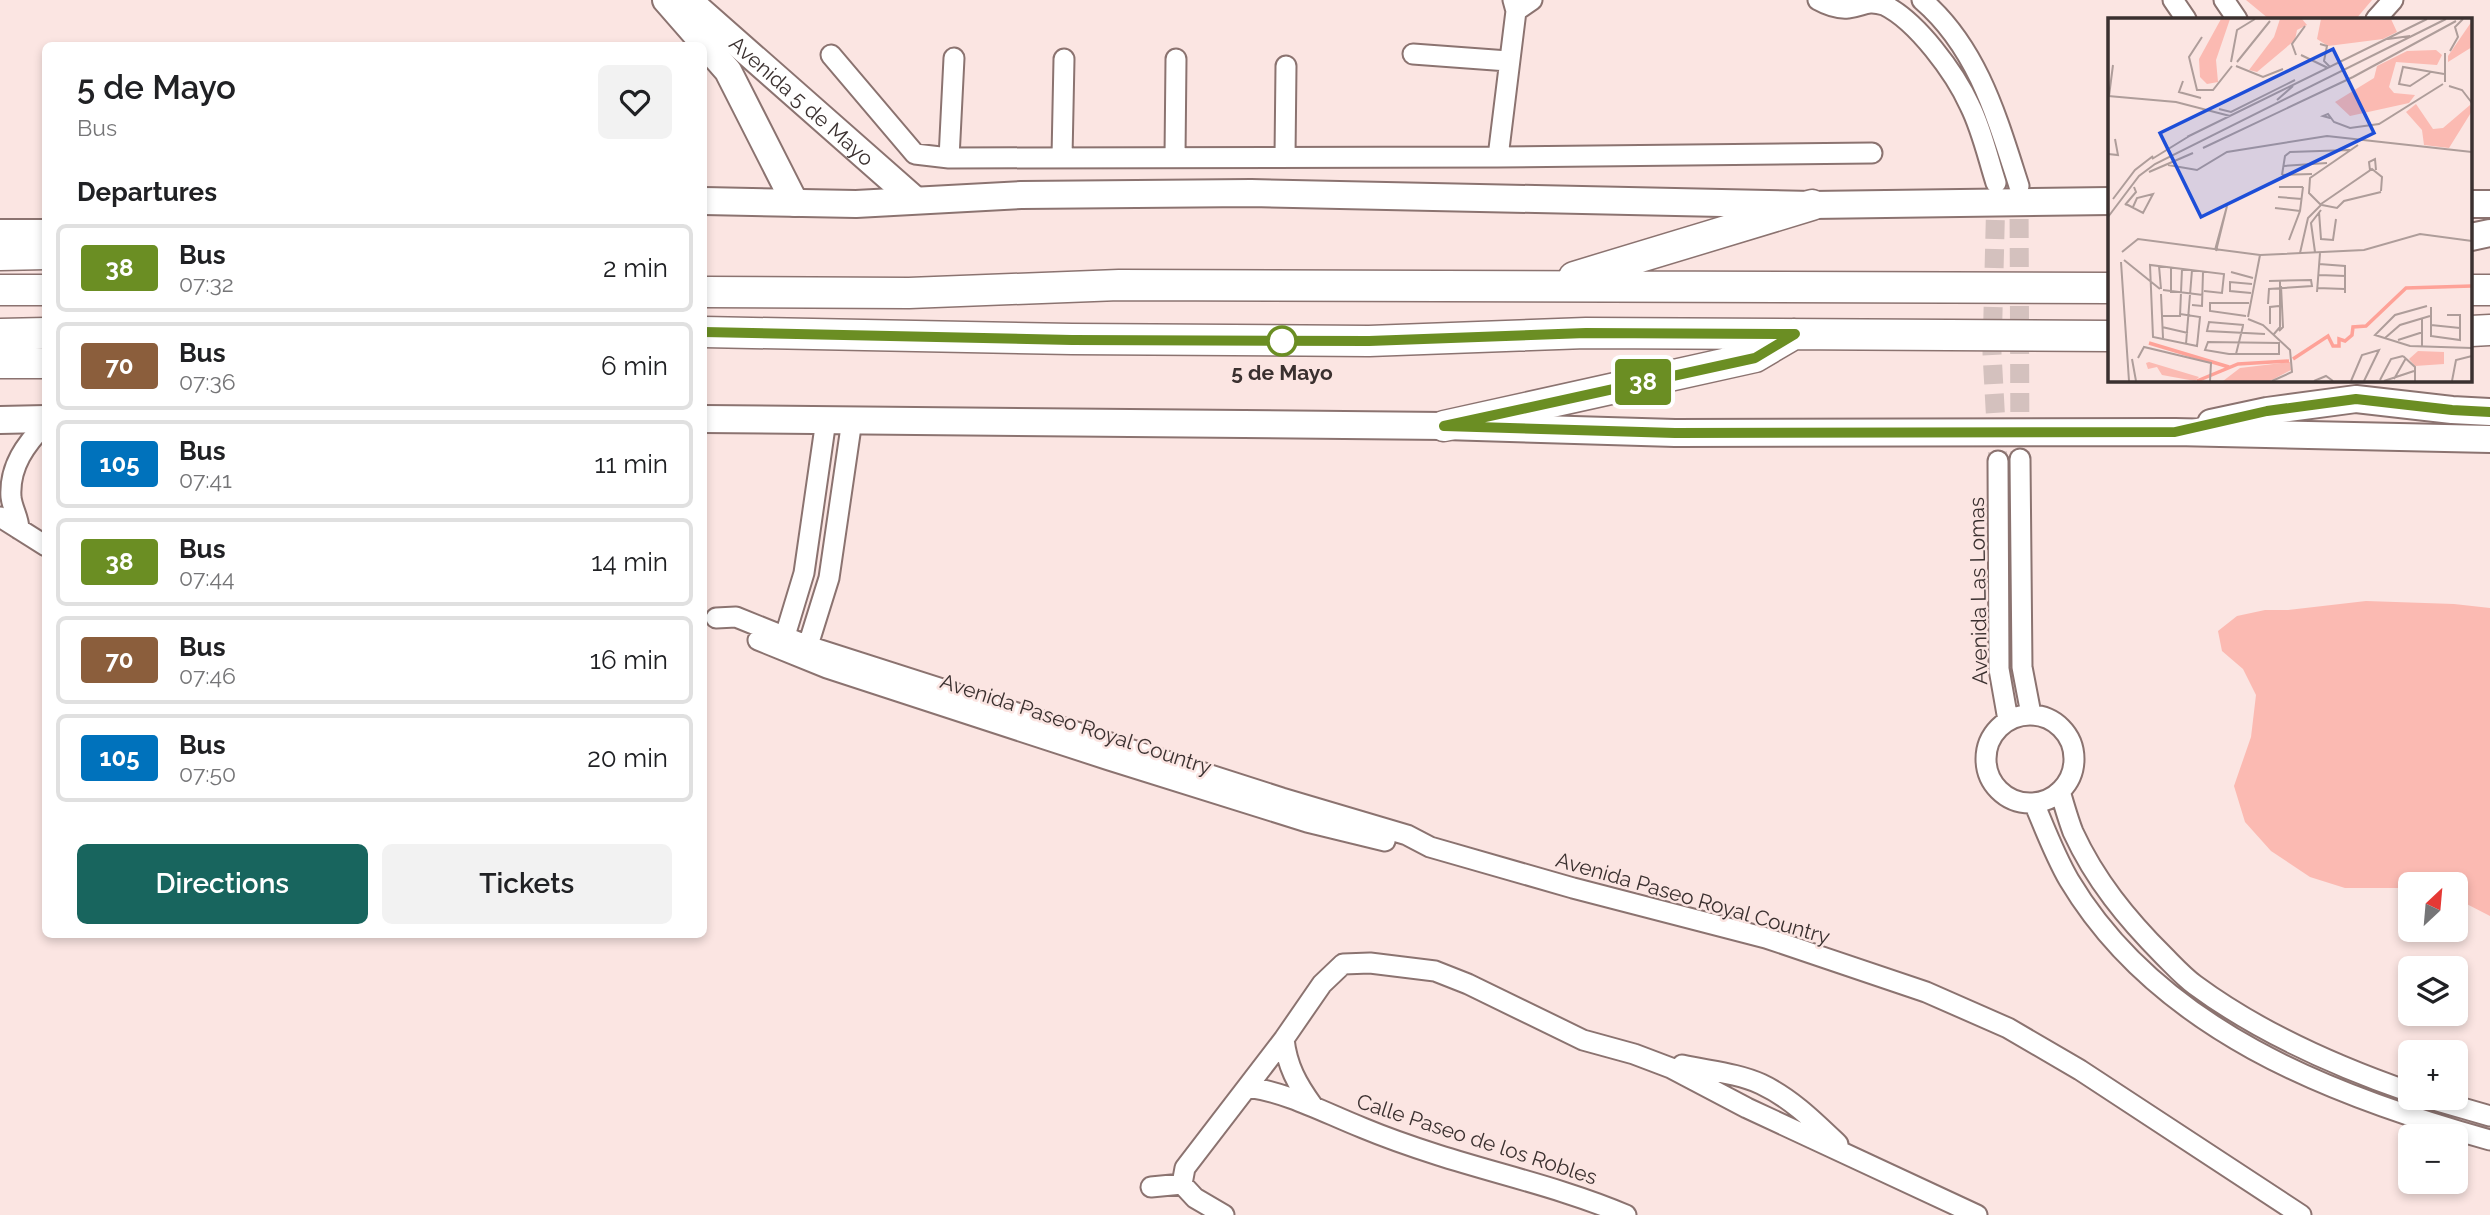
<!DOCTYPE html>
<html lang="en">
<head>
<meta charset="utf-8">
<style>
  body { margin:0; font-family:Raleway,sans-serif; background:#f2f2f2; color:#202124; height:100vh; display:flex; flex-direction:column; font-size:26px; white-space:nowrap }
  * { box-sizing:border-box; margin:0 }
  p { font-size:23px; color:#757577 }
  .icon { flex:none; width:38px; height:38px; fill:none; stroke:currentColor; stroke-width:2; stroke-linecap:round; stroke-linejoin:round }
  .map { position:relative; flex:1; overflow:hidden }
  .side { position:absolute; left:42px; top:42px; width:665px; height:896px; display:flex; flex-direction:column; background:#fff; border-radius:10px; box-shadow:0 4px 10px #0003 }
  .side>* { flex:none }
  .badge { padding:0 14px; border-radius:5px; font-size:24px; line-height:46px }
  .needle { width:46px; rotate:26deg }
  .controls { position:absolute; left:2398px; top:872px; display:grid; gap:14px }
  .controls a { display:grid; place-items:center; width:70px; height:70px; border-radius:10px; background:#fff; box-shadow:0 4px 10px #0003; font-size:35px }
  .map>.badge { position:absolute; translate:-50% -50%; box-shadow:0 0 0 4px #fff }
  h2 { padding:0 35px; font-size:26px; line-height:63px }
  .round { display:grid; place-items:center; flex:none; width:74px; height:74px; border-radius:10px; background:#f2f2f2 }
  .overview { display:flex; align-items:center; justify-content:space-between; height:119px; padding:0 35px }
  h1 { font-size:33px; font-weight:600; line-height:52px }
  .action { display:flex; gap:14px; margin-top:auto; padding:14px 35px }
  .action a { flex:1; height:80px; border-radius:10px; background:#18655e; color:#fff; font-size:28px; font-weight:600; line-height:80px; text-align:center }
  .action a+a { background:#f2f2f2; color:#202124 }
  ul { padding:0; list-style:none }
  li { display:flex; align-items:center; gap:21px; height:88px; margin:0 14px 10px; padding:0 21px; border:4px solid #e0e0e0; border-radius:10px }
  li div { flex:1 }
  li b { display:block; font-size:26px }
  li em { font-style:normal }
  li .badge { min-width:77px; font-weight:700; text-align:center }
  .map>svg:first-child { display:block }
</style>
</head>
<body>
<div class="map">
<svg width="2490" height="1215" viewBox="0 0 2490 1215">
  <rect width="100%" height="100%" fill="#fbe5e2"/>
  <!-- green -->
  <path fill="#fbbab2" d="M2246,0H2372L2356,19H2269Z
    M2366,601L2454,604L2490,608V916L2455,898V884H2410V888H2345L2310,877L2271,851L2245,822L2234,786L2251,737L2256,695L2243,669L2222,651L2218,631L2237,616L2265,610H2288Z"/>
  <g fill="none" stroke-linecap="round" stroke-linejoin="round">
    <!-- minor-tunnel -->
    <path stroke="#d4c1be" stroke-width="19" stroke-dasharray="19 10" stroke-linecap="butt" d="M2019,190L2020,459
      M1996,191L1992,353L1998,461"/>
    <!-- minor casing -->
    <g stroke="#8b7370" stroke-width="23">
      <path id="minor" d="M1818,0C1827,5 1837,9 1848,8C1864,6 1866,0 1884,5C1917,21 1955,73 1970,106C1982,130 1988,158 1996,183
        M1922,0C1978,48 1997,118 2019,186
        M2173,0L2186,19
        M2224,0L2237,19
        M1516,11L1532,0
        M2376,19L2393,0
        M1413,54L1508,61
        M831,55L915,154L949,158L1498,157L1872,153
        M1175,156L1176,59
        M1285,156L1286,66
        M1062,157L1064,59
        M1498,157L1516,11L1513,0
        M949,158L954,58
        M2020,459L2022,667L2031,714
        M1998,461L1999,669L2008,720
        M0,517L46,546
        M19,529C19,518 12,508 11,497C9,466 26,444 46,423
        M716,618L736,617L808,646L1282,798L1407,835L1430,847L1573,888L1766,938L1926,992L2008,1028L2080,1070L2301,1215
        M758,640L827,668L1109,760L1307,822L1385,841
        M781,649L804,573L826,420
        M805,655L829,578L852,420
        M1986 759a44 44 0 1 1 88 0a44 44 0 1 1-88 0Z
        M2060,791C2064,805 2068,819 2073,832C2095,880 2127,919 2164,956C2174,966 2184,977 2195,985C2260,1033 2335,1066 2410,1092
        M2034,803C2045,829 2055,856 2069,880C2158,1029 2331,1096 2490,1140
        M1284,1039C1287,1066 1297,1084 1313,1106
        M1682,1065C1708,1071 1737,1073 1761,1084C1791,1098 1815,1122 1838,1144
        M1248,1087C1289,1093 1325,1113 1363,1128C1387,1138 1413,1147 1438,1155C1501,1175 1565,1189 1626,1215
        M2424,1097L2490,1116
        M1151,1187L1182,1184
        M1224,1215L1195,1198L1182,1184L1185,1168L1284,1039L1322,984L1343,964L1370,963L1435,971L1468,984L1583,1040L1634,1054L1671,1068L1747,1108L1977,1215"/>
    </g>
    <!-- major casing -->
    <g stroke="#8b7370" stroke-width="30">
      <g id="major">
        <path d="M666,0L728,71L795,203"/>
        <path id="s1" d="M688,0L915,200"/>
        <path d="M704,201L856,204L1021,195L1251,193L1812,205L2110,201"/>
        <path d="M2471,204H2490"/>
        <path d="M0,233H46"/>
        <path d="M2471,237L2490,233"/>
        <path d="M704,419L1444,426L1675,433L2175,432L2490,439"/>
        <path d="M0,420L46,419"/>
        <path d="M2211,423L2267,411L2356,399L2452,410L2490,412"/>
      </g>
    </g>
    <!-- highway casing -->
    <g stroke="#8b7370" stroke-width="33">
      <path id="highway" d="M0,255L46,254
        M1574,277L1812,205
        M0,290H46
        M2471,290H2490
        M704,292L909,293L1119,285L2110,288
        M2471,331L2490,330
        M704,332L1072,339L1369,341L1586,333L2110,336
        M0,334L46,333
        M0,363H46
        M1444,426L1755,357L1794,334"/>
    </g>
    <!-- minor -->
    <use href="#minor" stroke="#fff" stroke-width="19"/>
    <!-- major -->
    <use href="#major" stroke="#fff" stroke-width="26"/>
    <!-- highway -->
    <use href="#highway" stroke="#fff" stroke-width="30"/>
  </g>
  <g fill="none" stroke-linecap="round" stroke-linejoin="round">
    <!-- line casing -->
    <g stroke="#fff" stroke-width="16">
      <path id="line" d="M704,332L1072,340L1369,341L1586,333L1795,334L1755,358L1444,426L1675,433L2175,432L2267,411L2356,399L2452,410L2490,412"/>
    </g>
    <!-- line -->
    <use href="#line" stroke="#6b8e23" stroke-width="10"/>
  </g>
  <!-- markers -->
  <circle fill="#fff" stroke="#6b8e23" stroke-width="3.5" cx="1282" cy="341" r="14"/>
  <g text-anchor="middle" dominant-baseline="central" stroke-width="5" stroke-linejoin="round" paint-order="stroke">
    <!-- street labels -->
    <g font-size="21" fill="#3a302f" stroke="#fbe5e2">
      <text stroke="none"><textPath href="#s1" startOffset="152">Avenida 5 de Mayo</textPath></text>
      <text transform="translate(1978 591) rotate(-91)">Avenida Las Lomas</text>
      <text transform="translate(1076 724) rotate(18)">Avenida Paseo Royal Country</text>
      <text transform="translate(1693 898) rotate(16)">Avenida Paseo Royal Country</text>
      <text transform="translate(1477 1139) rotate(18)">Calle Paseo de los Robles</text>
    </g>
    <!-- stop labels -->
    <g font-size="21" font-weight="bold" fill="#3a302f" stroke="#fbe5e2">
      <text x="1282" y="372">5 de Mayo</text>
    </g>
  </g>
  <!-- overview -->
  <g transform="translate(2108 18)">
    <rect width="364" height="364" fill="#fbe5e2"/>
    <path d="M113,1H122L108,42L110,64L99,66L92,59L91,41ZM172,1H194L199,7L189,12L187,22L149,54L141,52L166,19ZM213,1H283L289,14L275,21L220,28L209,21ZM364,3V29L340,44V38ZM328,32L334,37L329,47L288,44L281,69L286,75L307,77L301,85L242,98L227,84L266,60L269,48L299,33ZM308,86L325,111L335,110L362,87L364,93L341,130L316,127L314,112L298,94ZM310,333L336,334V346L307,348L301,341ZM182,344L183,352L162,363H115L132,350ZM38,345L41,344L91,359L87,363L54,357L49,349L40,351Z" fill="#fbbab2"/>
    <path fill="none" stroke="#fea298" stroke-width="3.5" d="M41,325L121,349M185,341L220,318L225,328H231V321L237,323L244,317L245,309L258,308L298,270L364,268M89,363L130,346L181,343"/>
    <path fill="none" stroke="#ae9d9a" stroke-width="2" d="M94,19L81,39L89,72H105L124,48M280,21L302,18M212,26L219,28L216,43L222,49M342,33L350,19L347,9L355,1M188,37L184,26L197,8M193,37L220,50M123,44L129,12L147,1M129,44L162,3M128,48L155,59L175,51M322,55L302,68L291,66L295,49L336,56M75,63L71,74L93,80M337,64V35M341,68L354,72L364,85M0,78L68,84L122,98M1,78L5,47M169,82L185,68M111,91L123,94L187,62M222,100L215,98L220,96L226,104L242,110L271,106L335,66M79,119L319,1M95,130L245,59L348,3M0,136L10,137L7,121M44,141L83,117M60,147L89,152L119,134L219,118L364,134M176,148L219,145M262,152L261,144L267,141L268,152M41,154L85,135M174,157L177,138L182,134L242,132M174,157L204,156M171,169H195M170,179L194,181M5,181L27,152L45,138M18,186L35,195L45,176L29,180L25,189M213,186L264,151L274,159L273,173M17,187L28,174L26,169M214,187L229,190L236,183L273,174M167,190L192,193M211,194L213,221L225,222L228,201M0,199L31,158L47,146L338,1M181,222L192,193L195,169M107,232L119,188L108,233M14,234L30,221L152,237L256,232L312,216L364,223M207,234L203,205L213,192M192,235L200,200L213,187L201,175L202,160L250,127M16,242L52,271M13,244L21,363M211,246L237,248V275M51,248L53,271M63,250V275M123,254L145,260M211,257L238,258M209,270L237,271M55,272L95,277M209,274L212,235M143,275L122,273V264L144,266M53,276L55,320M160,286L161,271L204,268L203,262L161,263M84,287L94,288L95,254M319,288L287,297L267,317L302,328L364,330M72,296L92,299L89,328L45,319L42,247L116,256L114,275L96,273M53,298H72L74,251M138,298L102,293V285H141M140,299L152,237M140,301L155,307L182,332L184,354L164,363M314,301V328M162,306V289L171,288M136,307L101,304L99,313L157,316M323,307L352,310M54,309L80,315M171,313L175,309L173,268M166,316L172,309V263M323,318L352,322V297H339M323,319V289M277,320L292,307L322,298M290,322L315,314M100,324L171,325V336H121L97,332ZM78,326L84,252M128,336L135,308M295,338L307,349V363M30,340L36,329L103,345L102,363M24,341L28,363M286,361L298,340M272,362L283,341L295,338M206,363L218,358L225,363M243,363L254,337L271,332L256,363M276,363L306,353M344,363L348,342L364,338"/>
    <path fill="#1d4ed8" fill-opacity="0.15" stroke="#1d4ed8" stroke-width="3.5" d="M225,31L266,115L93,199L52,115Z"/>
    <rect width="364" height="364" fill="none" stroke="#3a302f" stroke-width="3.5"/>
  </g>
</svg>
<div class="controls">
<a><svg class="needle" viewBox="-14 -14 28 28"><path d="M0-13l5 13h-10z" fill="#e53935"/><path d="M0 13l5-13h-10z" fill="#757577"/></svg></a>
<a><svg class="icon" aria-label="layers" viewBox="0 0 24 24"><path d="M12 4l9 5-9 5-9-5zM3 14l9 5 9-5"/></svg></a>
<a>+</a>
<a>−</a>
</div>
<b class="badge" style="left:1643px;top:382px;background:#6b8e23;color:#fff">38</b>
<section class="side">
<div class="overview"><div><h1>5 de Mayo</h1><p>Bus</p></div><a class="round"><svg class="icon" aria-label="heart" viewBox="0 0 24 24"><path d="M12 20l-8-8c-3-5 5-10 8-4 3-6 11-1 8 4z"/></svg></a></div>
<h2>Departures</h2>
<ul>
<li><span class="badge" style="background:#6b8e23;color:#fff">38</span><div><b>Bus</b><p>07:32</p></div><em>2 min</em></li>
<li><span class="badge" style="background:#8b5e3c;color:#fff">70</span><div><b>Bus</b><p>07:36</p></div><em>6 min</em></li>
<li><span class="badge" style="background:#0072bc;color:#fff">105</span><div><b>Bus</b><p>07:41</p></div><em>11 min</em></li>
<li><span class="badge" style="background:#6b8e23;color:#fff">38</span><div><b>Bus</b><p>07:44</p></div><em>14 min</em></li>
<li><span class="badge" style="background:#8b5e3c;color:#fff">70</span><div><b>Bus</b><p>07:46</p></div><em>16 min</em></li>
<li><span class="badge" style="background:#0072bc;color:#fff">105</span><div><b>Bus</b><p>07:50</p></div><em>20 min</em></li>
</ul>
<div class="action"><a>Directions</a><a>Tickets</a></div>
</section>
</div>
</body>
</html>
